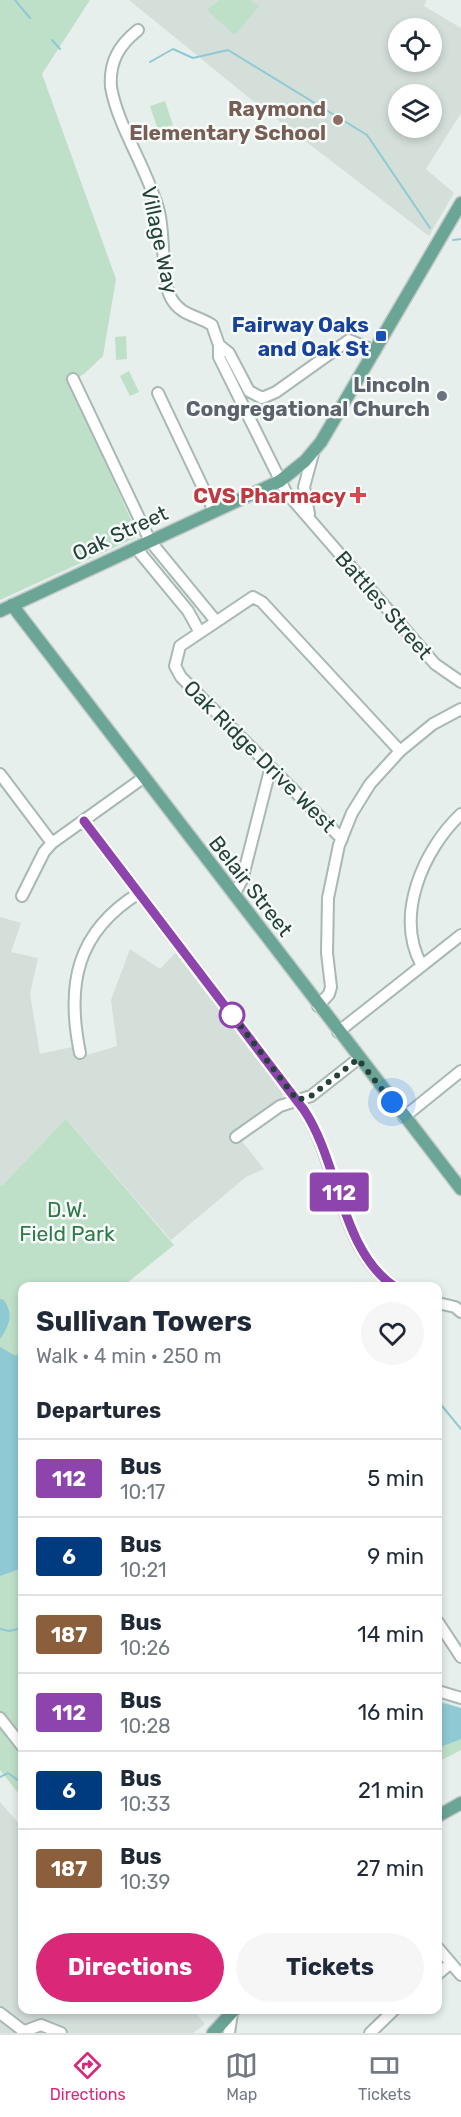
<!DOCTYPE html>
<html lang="en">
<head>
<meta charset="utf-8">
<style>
  body { margin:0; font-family:Rubik,sans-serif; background:#f6f6f7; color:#1f2937; height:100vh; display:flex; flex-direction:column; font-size:22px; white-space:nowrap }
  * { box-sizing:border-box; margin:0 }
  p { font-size:20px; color:#747a83 }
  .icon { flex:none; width:33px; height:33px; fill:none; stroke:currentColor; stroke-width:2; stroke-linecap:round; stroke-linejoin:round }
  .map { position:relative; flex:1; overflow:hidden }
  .side { position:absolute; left:18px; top:1282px; width:424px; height:732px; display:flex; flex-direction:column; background:#fff; border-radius:12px; box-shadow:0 3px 9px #0003 }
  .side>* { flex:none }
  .badge { padding:0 12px; border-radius:4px; font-size:21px; line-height:39px }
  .controls { position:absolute; left:388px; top:18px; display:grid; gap:12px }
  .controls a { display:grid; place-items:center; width:54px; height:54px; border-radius:50%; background:#fff; box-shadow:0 3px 9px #0003; font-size:30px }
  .you { position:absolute; width:30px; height:30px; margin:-15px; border:4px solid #fff; border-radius:50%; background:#1a73e8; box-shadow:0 0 0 9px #1a73e833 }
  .map>.badge { position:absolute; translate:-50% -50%; box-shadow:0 0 0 3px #fff }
  h2 { padding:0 18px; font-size:22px; line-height:54px }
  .round { display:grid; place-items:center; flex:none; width:63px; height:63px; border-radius:32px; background:#f6f6f7 }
  .overview { display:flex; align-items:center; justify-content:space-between; height:102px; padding:0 18px }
  h1 { font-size:28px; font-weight:700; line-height:45px }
  .primary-button { display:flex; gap:12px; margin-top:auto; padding:12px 18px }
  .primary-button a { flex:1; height:69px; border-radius:36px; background:#db2777; color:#fff; font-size:24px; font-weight:700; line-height:69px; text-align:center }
  .primary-button a+a { background:#f6f6f7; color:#1f2937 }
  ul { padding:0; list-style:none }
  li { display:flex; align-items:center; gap:18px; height:78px; padding:0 18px; border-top:2px solid #e0e1e3 }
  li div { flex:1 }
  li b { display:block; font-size:22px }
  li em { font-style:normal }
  li .badge { min-width:66px; font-weight:700; text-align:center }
  .tab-bar { display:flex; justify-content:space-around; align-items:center; height:84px; border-top:2px solid #e0e1e3; background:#fff; font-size:16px; color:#747a83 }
  .tab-bar a { display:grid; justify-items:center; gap:3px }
  .tab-bar .current { color:#db2777 }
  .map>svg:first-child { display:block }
</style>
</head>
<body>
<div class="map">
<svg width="461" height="2033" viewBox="0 0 461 2033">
  <rect width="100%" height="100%" fill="#e6efeb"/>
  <!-- built -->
  <path fill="#d4dfda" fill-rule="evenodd" d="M129,0H427L424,6L461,28V113L426,169L454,193L429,236L253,101ZM399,28H432V62H399ZM399,94H432V128H399Z
    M0,917L21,923L11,952L38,958L30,994L40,1054L72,1047L77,1058L117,1046L111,1000L130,949L160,969L176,952L284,1092L280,1102L237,1135L264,1169L246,1177L171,1240L67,1120L2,1187L0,1185Z
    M0,1802L22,1827V2010H193L205,2024L193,2033H0Z"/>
  <!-- green -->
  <path fill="#bfe0c8" d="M0,0H90L42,74L116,279L103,356L84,374L69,382L137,533L135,538L0,600Z
    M219,0H250L259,6L237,33L233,34L207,10Z
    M165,101L173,125L158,130L150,106Z
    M126,336L127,359L116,360L115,337Z
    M129,371L139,392L130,396L120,376Z
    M66,1119L174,1245L122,1287H22V1798L0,1770V1185L2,1186Z
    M438,1700L461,1708V1750L438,1762Z"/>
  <!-- water -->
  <path fill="#8ec9d4" d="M0,1299L4,1300C14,1315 9,1326 0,1339Z
    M0,1347L16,1356L22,1349V1568L0,1576Z
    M438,1702L461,1708V1739L438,1748Z"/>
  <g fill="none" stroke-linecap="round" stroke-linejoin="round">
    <!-- stream -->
    <path stroke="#8ec9d4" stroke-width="2" d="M15,0L30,18
      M52,40L60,49
      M150,62L173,49L193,58L228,50L367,135L430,228
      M453,240L461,239
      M438,1401L461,1429
      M0,1629L9,1631L22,1628
      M0,1777L8,1773L22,1783"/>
    <!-- minor casing -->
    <g stroke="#a8b8b2" stroke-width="14">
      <path id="minor" d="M138,30C119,45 109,62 111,87C118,128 148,169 159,212C165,235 161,280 171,298C181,316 197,315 212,325L219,345L229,353L249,391L262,398L276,392L349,340L375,351
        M219,345V357L286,492L435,664L461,682
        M73,379L150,541L215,620
        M158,393L214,511
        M309,514L304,487L313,454
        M136,548L188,611L199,631
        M0,774L52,843
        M84,821L304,1110C338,1162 341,1252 395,1287
        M342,839L181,677L175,666L180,646L253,597L262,602L400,751
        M234,895L242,880L270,770
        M22,896L44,852L52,843L143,778
        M422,966C394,916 423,850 461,814
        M318,1006L329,994L331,987L327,953L328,898L339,845L352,813L370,784L400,751L433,724L461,709
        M338,1032L461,935
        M80,1053C66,985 76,932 139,893
        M404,1117L461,1071
        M236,1137L280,1106L311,1096L358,1059
        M438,1303L455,1307L461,1312
        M438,1622L461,1657
        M438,1691L461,1698
        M0,1718L22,1746
        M438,1948L461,1975
        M438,1974L451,1963
        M0,2013L26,2033
        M25,2031L41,2025L61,2033
        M229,2033L232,2013
        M370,2033L394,2010"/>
    </g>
    <!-- major casing -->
    <g stroke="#c2cac8" stroke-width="15">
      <path id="major" d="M12,605L461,1189
        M0,611L280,481L305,461L321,442L461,203
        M438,1816L461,1803
        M213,2033L234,2010"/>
    </g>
    <!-- minor -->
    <use href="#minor" stroke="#fff" stroke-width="10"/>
    <!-- major -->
    <use href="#major" stroke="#6aa596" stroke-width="12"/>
  </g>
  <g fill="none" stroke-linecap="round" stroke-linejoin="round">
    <!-- line casing -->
    <g stroke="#fff" stroke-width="14">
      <path id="line" d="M84,821L304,1110C339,1162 341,1251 395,1287"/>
    </g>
    <!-- line -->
    <use href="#line" stroke="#8e44ad" stroke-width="9"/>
    <!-- walk -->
    <path stroke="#24423a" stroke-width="6" stroke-dasharray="0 10.8" d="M232,1015L230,1012L297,1100L311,1096L358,1059L392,1102"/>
  </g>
  <!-- markers -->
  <circle fill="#8d6e63" stroke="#f7fbf9" stroke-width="2" cx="338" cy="120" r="6"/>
  <rect fill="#1a4fb4" stroke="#f7fbf9" stroke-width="2" x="375" y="330" width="12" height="12" rx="3"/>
  <circle fill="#6b7280" stroke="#f7fbf9" stroke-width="2" cx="442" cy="396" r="6"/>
  <path fill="#e0444e" stroke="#f7fbf9" stroke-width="2" d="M355 486h6v6h6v6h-6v6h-6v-6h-6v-6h6z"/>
  <circle fill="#fff" stroke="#8e44ad" stroke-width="3" cx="232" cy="1015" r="12"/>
  <g text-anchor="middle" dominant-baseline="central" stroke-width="5" stroke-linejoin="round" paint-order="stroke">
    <!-- education labels -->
    <g font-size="21" font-weight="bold" fill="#785e54" stroke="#f7fbf9" text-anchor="end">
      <text x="326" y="108">Raymond<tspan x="326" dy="24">Elementary School</tspan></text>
    </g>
    <!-- street labels -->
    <g font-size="21" fill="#24423a" stroke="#f7fbf9">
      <text transform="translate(160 240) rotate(78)">Village Way</text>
      <text transform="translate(120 533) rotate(-25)">Oak Street</text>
      <text transform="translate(384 605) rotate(49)">Battles Street</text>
      <text transform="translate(260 756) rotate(45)">Oak Ridge Drive West</text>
      <text transform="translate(251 886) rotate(52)">Belair Street</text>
    </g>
    <!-- transit labels -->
    <g font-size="21" font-weight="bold" fill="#164399" stroke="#f7fbf9" text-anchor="end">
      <text x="369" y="324">Fairway Oaks<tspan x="369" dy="24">and Oak St</tspan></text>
    </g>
    <!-- worship labels -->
    <g font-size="21" font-weight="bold" fill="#5b616d" stroke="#f7fbf9" text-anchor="end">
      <text x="430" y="384">Lincoln<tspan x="430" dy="24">Congregational Church</tspan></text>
    </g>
    <!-- health labels -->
    <g font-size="21" font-weight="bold" fill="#be3a42" stroke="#f7fbf9" text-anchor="end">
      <text x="346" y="495">CVS Pharmacy</text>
    </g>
    <!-- park labels -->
    <g font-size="21" fill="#2d7a4b" stroke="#f7fbf9">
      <text x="67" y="1209">D.W.<tspan x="67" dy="24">Field Park</tspan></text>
    </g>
  </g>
</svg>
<div class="controls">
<a><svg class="icon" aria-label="locate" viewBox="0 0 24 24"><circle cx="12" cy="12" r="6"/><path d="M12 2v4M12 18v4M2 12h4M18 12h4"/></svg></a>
<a><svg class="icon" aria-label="layers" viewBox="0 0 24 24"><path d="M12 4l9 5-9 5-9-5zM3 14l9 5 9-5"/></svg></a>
</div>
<div class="you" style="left:392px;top:1102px"></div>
<b class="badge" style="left:339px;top:1192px;background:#8e44ad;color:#fff">112</b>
<section class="side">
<div class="overview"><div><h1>Sullivan Towers</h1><p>Walk · 4 min · 250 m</p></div><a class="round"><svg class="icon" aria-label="heart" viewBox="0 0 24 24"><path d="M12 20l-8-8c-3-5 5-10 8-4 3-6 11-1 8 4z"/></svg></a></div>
<h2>Departures</h2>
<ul>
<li><span class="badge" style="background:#8e44ad;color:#fff">112</span><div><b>Bus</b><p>10:17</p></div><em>5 min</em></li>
<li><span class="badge" style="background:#003b80;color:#fff">6</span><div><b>Bus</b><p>10:21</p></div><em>9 min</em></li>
<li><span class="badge" style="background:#8b5e3c;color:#fff">187</span><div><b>Bus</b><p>10:26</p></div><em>14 min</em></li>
<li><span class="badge" style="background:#8e44ad;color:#fff">112</span><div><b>Bus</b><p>10:28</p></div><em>16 min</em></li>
<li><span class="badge" style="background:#003b80;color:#fff">6</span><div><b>Bus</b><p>10:33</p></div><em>21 min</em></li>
<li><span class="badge" style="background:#8b5e3c;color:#fff">187</span><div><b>Bus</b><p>10:39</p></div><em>27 min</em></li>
</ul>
<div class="primary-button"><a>Directions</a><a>Tickets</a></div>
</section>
</div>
<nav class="tab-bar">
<a class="current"><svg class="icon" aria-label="directions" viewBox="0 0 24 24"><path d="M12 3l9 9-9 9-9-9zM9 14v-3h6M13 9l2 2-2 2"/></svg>Directions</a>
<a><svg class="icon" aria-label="map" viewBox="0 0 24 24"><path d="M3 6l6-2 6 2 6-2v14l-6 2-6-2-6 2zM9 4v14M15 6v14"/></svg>Map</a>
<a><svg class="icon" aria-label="tickets" viewBox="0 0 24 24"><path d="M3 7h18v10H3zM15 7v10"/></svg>Tickets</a>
</nav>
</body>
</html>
